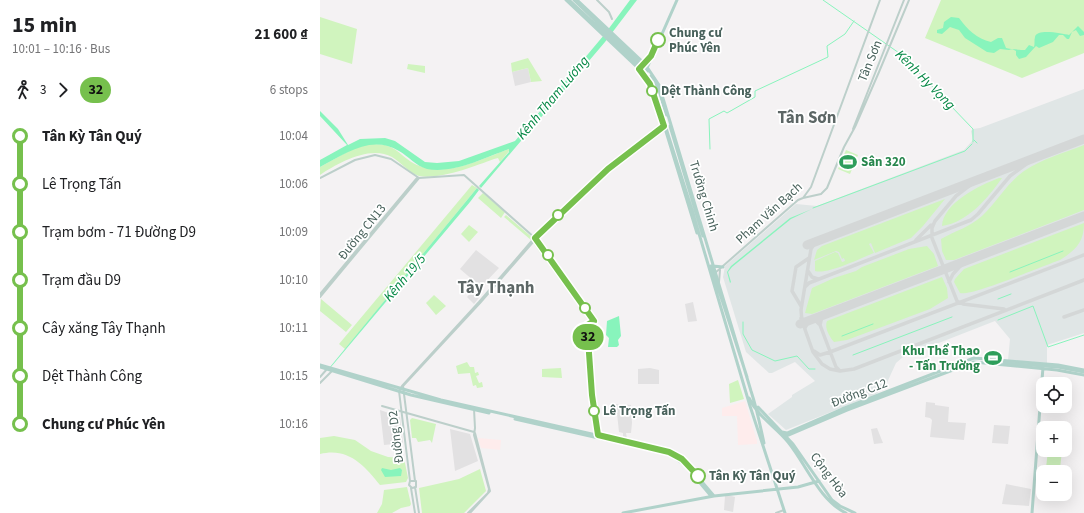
<!DOCTYPE html>
<html lang="en">
<head>
<meta charset="utf-8">
<style>
  body { margin:0; font-family:"Source Sans 3",sans-serif; background:#f2f2f2; color:#202124; height:100vh; display:flex; flex-direction:column; font-size:15px; white-space:nowrap }
  * { box-sizing:border-box; margin:0 }
  p { font-size:13px; color:#757577 }
  .icon { flex:none; width:22px; height:22px; fill:none; stroke:currentColor; stroke-width:2; stroke-linecap:round; stroke-linejoin:round }
  .map { position:relative; flex:1; overflow:hidden }
  .details { display:flex; flex-direction:column; background:#fff; width:320px }
  .details>* { flex:none }
  .badge { padding:0 8px; border-radius:13px; font-size:14px; line-height:26px }
  .buttons { position:absolute; left:716px; top:377px; display:grid; gap:8px }
  .buttons a { display:grid; place-items:center; width:36px; height:36px; border-radius:8px; background:#fff; box-shadow:0 4px 16px #0002; font-size:20px }
  .map>.badge { position:absolute; translate:-50% -50%; box-shadow:0 0 0 2px #fff }
  .legs { display:flex; align-items:center; gap:6px; height:44px; padding:0 12px; font-size:13px }
  .legs p { margin-inline-start:auto }
  .headline { display:flex; align-items:center; justify-content:space-between; height:68px; padding:0 12px }
  h1 { font-size:22px; font-weight:700; line-height:30px }
  ul { padding:0 12px; list-style:none }
  li { display:flex; align-items:center; gap:14px; height:48px; font-size:15px }
  li i { display:grid; place-items:center; width:6px; height:100%; margin:0 5px; background:currentColor }
  li i::after { content:''; width:10px; height:10px; margin:-5px; border:3px solid; border-radius:50%; background:#fff }
  li p { margin-inline-start:auto }
  li:first-child i { background:linear-gradient(#0000 50%,currentColor 0) }
  li:last-child i { background:linear-gradient(currentColor 50%,#0000 0) }
  main { display:flex; flex:1; min-height:0 }
  .map>svg:first-child { display:block }
</style>
</head>
<body>
<main>
<section class="details">
<div class="headline"><div><h1>15 min</h1><p>10:01 – 10:16 · Bus</p></div><b>21 600 ₫</b></div>
<div class="legs"><svg class="icon" aria-label="walk" viewBox="0 0 24 24"><circle cx="13" cy="4" r="2"/><path d="M13 8l-2 6 4 7M11 14l-3 7M7 12l3-4h3l4 4"/></svg>3<svg class="icon" aria-label="forward" viewBox="0 0 24 24"><path d="M9 5l7 7-7 7"/></svg><b class="badge" style="background:#76c04d;color:#111">32</b><p>6 stops</p></div>
<ul>
<li><i style="color:#76c04d"></i><b>Tân Kỳ Tân Quý</b><p>10:04</p></li>
<li><i style="color:#76c04d"></i><span>Lê Trọng Tấn</span><p>10:06</p></li>
<li><i style="color:#76c04d"></i><span>Trạm bơm - 71 Đường D9</span><p>10:09</p></li>
<li><i style="color:#76c04d"></i><span>Trạm đầu D9</span><p>10:10</p></li>
<li><i style="color:#76c04d"></i><span>Cây xăng Tây Thạnh</span><p>10:11</p></li>
<li><i style="color:#76c04d"></i><span>Dệt Thành Công</span><p>10:15</p></li>
<li><i style="color:#76c04d"></i><b>Chung cư Phúc Yên</b><p>10:16</p></li>
</ul>
</section>
<div class="map">
<svg width="764" height="513" viewBox="0 0 764 513">
  <rect width="100%" height="100%" fill="#f4f2f3"/>
  <!-- commercial -->
  <path fill="#feecec" d="M425,401L437,441V444L418,445L417,416H402V408Z
    M158,438L181,440L180,450L161,448Z"/>
  <!-- education -->
  <path fill="#e2e1e2" d="M208,68L211,82L195,86L192,72Z
    M156,250L179,268L161,287L140,269Z
    M155,288L162,294L154,304L147,297Z
    M373,302L377,321L368,322L365,304Z
    M330,368L339,370V384H318V369Z
    M606,402L615,403V405L629,407L628,422L646,423L644,440L610,437L612,420L610,418L605,417Z
    M296,404L311,405L312,423L311,433H306L307,439H303V433L299,432Z
    M60,410L80,417L83,443L64,445Z
    M674,425L690,426L688,444L672,443Z
    M557,428L563,443L554,444L551,429Z
    M130,429L150,434L158,461L135,471Z
    M686,484L711,489L709,506L682,504Z
    M408,495L415,497L413,512L404,510L405,496Z"/>
  <!-- airport -->
  <path fill="#e0e6e6" d="M764,89V333L727,345V363L688,360L690,339L675,321L583,357L576,363L565,387L556,394L466,430L448,414L472,397V395L495,381L475,362L452,373H449L426,352L403,277L405,266L476,204L497,206L644,150L653,140L651,131L653,129L660,128Z"/>
  <!-- green -->
  <path fill="#d0f4be" d="M621,0H764V53L702,78L605,38Z
    M0,17L37,29L32,64L0,54Z
    M208,58L222,81L211,82L208,68L192,72L191,63Z
    M88,64L105,66V73L87,69Z
    M50,144C78,143 77,155 97,165C126,178 161,159 189,149L190,150L180,162L178,158L174,159C155,166 120,180 99,176C89,173 81,162 72,157C50,145 18,163 0,175V167L36,147Z
    M764,145V210L634,260H626L622,251L621,239C635,231 650,227 662,216C677,202 687,183 704,171C722,159 744,153 764,145Z
    M526,150L538,155L530,174L518,169Z
    M679,178H682C667,199 648,222 622,226C623,203 660,185 679,178Z
    M152,185L157,188L25,349L19,344Z
    M163,193L185,212L181,218L158,198Z
    M625,199L603,226L591,238L555,253L551,243L549,244L554,253C541,258 507,275 495,271V261L515,252L518,253L522,262L525,261L524,258L522,259L519,252L516,251L494,260L497,250L502,246Z
    M186,215L213,238L211,240L184,217Z
    M764,223C764,242 756,250 740,260C725,265 650,297 640,293L634,282L635,279L644,269Z
    M149,225L158,232L149,242L141,234Z
    M216,240L271,320L269,321L213,243Z
    M607,246L614,254L618,266L492,314L485,313L492,288L514,278L536,271L542,267L589,249Z
    M622,277L627,288L628,298L610,309L527,340L514,342C510,337 504,328 507,321Z
    M114,295L126,306L116,315L106,303Z
    M1,299L32,325L26,332L0,311Z
    M147,362L150,367H154L155,373L158,372L159,375L156,376L159,383L162,382L163,387L157,388L156,385L153,386L150,373L138,374L136,366Z
    M241,368L242,378L222,377V369Z
    M418,380L424,399L410,403L409,384Z
    M92,418L116,424L112,443L110,440L98,442L96,438H92L90,420Z
    M14,436L35,440L51,451L68,457L84,458L88,478L86,482L60,485C44,465 28,447 0,454V438Z
    M728,450H742L740,469L726,468Z
    M160,469L166,491L144,513H102L99,488L139,479Z
    M87,487L91,504L90,506L81,508L72,513H57L62,504L64,490Z"/>
  <!-- water -->
  <path fill="#88f4bc" d="M310,0H317L285,42L161,188L159,186L189,152V149C164,158 133,174 107,169C96,166 88,156 79,151C51,134 25,154 0,167V160L27,145L0,116V111L18,129L28,145L40,139L65,138L75,141L105,162L117,163L139,161L195,141L284,35Z
    M631,17L639,18C647,29 657,39 671,42L678,38H682L686,48C690,49 701,50 705,50L709,45L714,47C715,44 714,40 715,37C717,28 743,34 749,35L758,26L764,32V35L760,36L756,30L752,32L749,39H747L743,35H739L733,42L719,48L716,46L706,57L699,59L696,55V51L692,49L689,50L680,49L674,53L667,52L645,38L639,30L630,27L622,34L617,33V30L623,28L624,22Z
    M157,188L159,190L150,202L11,367H10Z
    M492,209L471,219L412,267L408,272L411,282L410,283L407,272L411,266L470,218Z
    M299,316L301,336L298,340L299,345L297,347H288L289,338L286,335L287,321Z
    M259,334H265L266,346H260L257,342L255,343V336Z
    M62,468L71,470L80,468L82,470L81,476L65,477L61,470Z"/>
  <g fill="none" stroke-linecap="round" stroke-linejoin="round">
    <!-- stream -->
    <path stroke="#88f4bc" stroke-width="1" d="M503,0L582,55L653,129V142
      M654,140L657,143
      M390,149L389,119L404,111L407,113L435,97V91L508,57L507,46L525,34L534,21
      M493,208L645,151L652,144
      M690,272L743,251
      M678,299L691,294
      M678,320L713,306L728,347L764,335
      M423,322V334L432,350L455,361L477,356L489,369H495
      M522,336L553,324
      M533,355L632,317"/>
    <!-- taxiway -->
    <path stroke="#d4d7d7" stroke-width="3.5" d="M664,177L649,186L636,196L615,221L612,228V238L637,301L643,304L684,309
      M596,240L611,225
      M496,241L491,249L481,310L482,321L493,352L502,364L510,369L520,371L534,369L764,280
      M488,271L492,277L498,279
      M629,282L633,274L644,262
      M485,287L489,283L651,220L658,214L690,176L716,157
      M481,306L472,291L476,267L489,258
      M502,316L500,325L516,367L520,371
      M744,317L764,310
      M481,318L488,322L485,328
      M494,319L499,324
      M494,351L500,355L510,352L764,255"/>
    <!-- runway -->
    <path stroke="#d4d7d7" stroke-width="9" d="M487,245L764,139
      M480,324L764,216"/>
    <!-- minor -->
    <path stroke="#bccfca" stroke-width="2" d="M277,0L289,12L292,19
      M533,129L584,0
      M290,169L344,129
      M0,178L35,160L55,155L71,159L99,178L144,175L215,238
      M275,183L285,173
      M483,198L501,194L507,188L524,147L535,127L559,72L589,0
      M395,273L478,200L483,198L491,187L560,0
      M399,282L400,270
      M0,294L97,178
      M0,297L99,178
      M0,377L7,369
      M0,383L12,371
      M62,406L154,432
      M90,481H96V487L92,488L89,485L90,481L79,391L82,386L159,302L216,236L288,169L344,126
      M95,481L83,386L160,303L214,241L272,186
      M95,487L99,513
      M91,488L95,513
      M148,513L168,493L169,489L154,435L155,428L154,409
      M150,513L170,491L155,433
      M456,513L464,510"/>
    <!-- major -->
    <path stroke="#b0d2ca" stroke-width="3" d="M246,0L319,69L328,80L337,102L377,233
      M249,0L321,67L332,84L372,210L430,406L465,513
      M254,0L328,71
      M257,0L325,64L339,85L431,391C437,409 440,425 444,443
      M327,68L357,0
      M331,76L339,90L346,115
      M350,126L383,236
      M391,266L427,377
      M393,266L403,267
      M0,365L121,400L347,451L366,463L394,496
      M0,367L91,395L169,413
      M429,398C438,417 455,426 468,442C486,464 499,500 526,513
      M438,407L473,444L512,500L520,506L535,513
      M195,419L349,454L365,465L391,496
      M462,432L467,433L522,409L654,358L738,365L764,370
      M466,436L527,410L654,362L737,370L764,375
      M303,513L394,496L478,487L499,481
      M712,513L723,367"/>
    <!-- major-bridge -->
    <path stroke="#b0d2ca" stroke-width="3" d="M684,363L738,367L764,372"/>
  </g>
  <g fill="none" stroke-linecap="round" stroke-linejoin="round">
    <!-- line-1 casing -->
    <g stroke="#fff" stroke-width="9">
      <path id="line-1" d="M338,40L331,56L319,69L330,84L344,126L288,169L215,238L274,321L267,325L272,395L278,435L349,452L362,459L378,476"/>
    </g>
    <!-- line-1 -->
    <use href="#line-1" stroke="#76c04d" stroke-width="6"/>
  </g>
  <!-- icons -->
  <defs>
    <g id="stadium-bare" transform="scale(1.38)"><path d="M0-5a6.5 5 0 1 0 0 10a6.5 5 0 1 0 0-10ZM-3.5-1.8h7v3.6h-7Z" fill="#2e9e5b" stroke="#fff" stroke-width="2.5" paint-order="stroke"/></g>
  </defs>
  <g fill-rule="evenodd">
    <use href="#stadium-bare" x="528" y="162"/>
    <use href="#stadium-bare" x="673" y="358"/>
  </g>
  <!-- markers -->
  <g fill="#fff" stroke="#76c04d" stroke-width="2">
    <circle cx="338" cy="40" r="7"/>
    <circle cx="332" cy="91" r="5"/>
    <circle cx="238" cy="215" r="5"/>
    <circle cx="228" cy="255" r="5"/>
    <circle cx="265" cy="308" r="5"/>
    <circle cx="274" cy="411" r="5"/>
    <circle cx="378" cy="476" r="7"/>
  </g>
  <g text-anchor="middle" dominant-baseline="central" stroke-width="3.5" stroke-linejoin="round" paint-order="stroke">
    <!-- stop labels -->
    <g font-size="13" font-weight="bold" fill="#48615b" stroke="#fff" text-anchor="start">
      <text x="349" y="33">Chung cư<tspan x="349" dy="15">Phúc Yên</tspan></text>
      <text x="341" y="91">Dệt Thành Công</text>
      <text x="283" y="411">Lê Trọng Tấn</text>
      <text x="389" y="476">Tân Kỳ Tân Quý</text>
    </g>
    <!-- street labels -->
    <g font-size="13" fill="#48615b" stroke="#fff">
      <text transform="translate(550 61) rotate(-68)">Tân Sơn</text>
      <text transform="translate(384 196) rotate(73)">Trường Chinh</text>
      <text transform="translate(449 213) rotate(-42)">Phạm Văn Bạch</text>
      <text transform="translate(42 232) rotate(-51)">Đường CN13</text>
      <text transform="translate(539 393) rotate(-21)">Đường C12</text>
      <text transform="translate(76 437) rotate(-97)">Đường D2</text>
      <text transform="translate(509 475) rotate(53)">Cộng Hòa</text>
    </g>
    <!-- leisure labels -->
    <g font-size="13" font-weight="bold" fill="#27864d" stroke="#fff" text-anchor="start">
      <text x="541" y="162">Sân 320</text>
      <text x="660" y="351" text-anchor="end">Khu Thể Thao<tspan x="660" dy="15">- Tấn Trường</tspan></text>
    </g>
    <!-- water labels -->
    <g font-size="14" font-style="italic" fill="#058845" stroke="#fff">
      <text transform="translate(605 80) rotate(45)">Kênh Hy Vọng</text>
      <text transform="translate(233 98) rotate(-50)">Kênh Tham Lương</text>
      <text transform="translate(85 278) rotate(-50)">Kênh 19/5</text>
    </g>
    <!-- district labels -->
    <g font-size="17" font-weight="bold" fill="#5d6766" stroke="#fff">
      <text x="487" y="118">Tân Sơn</text>
      <text x="176" y="288">Tây Thạnh</text>
    </g>
  </g>
</svg>
<div class="buttons">
<a><svg class="icon" aria-label="locate" viewBox="0 0 24 24"><circle cx="12" cy="12" r="6"/><path d="M12 2v4M12 18v4M2 12h4M18 12h4"/></svg></a>
<a>+</a>
<a>−</a>
</div>
<b class="badge" style="left:268px;top:337px;background:#76c04d;color:#111">32</b>
</div>
</main>
</body>
</html>
